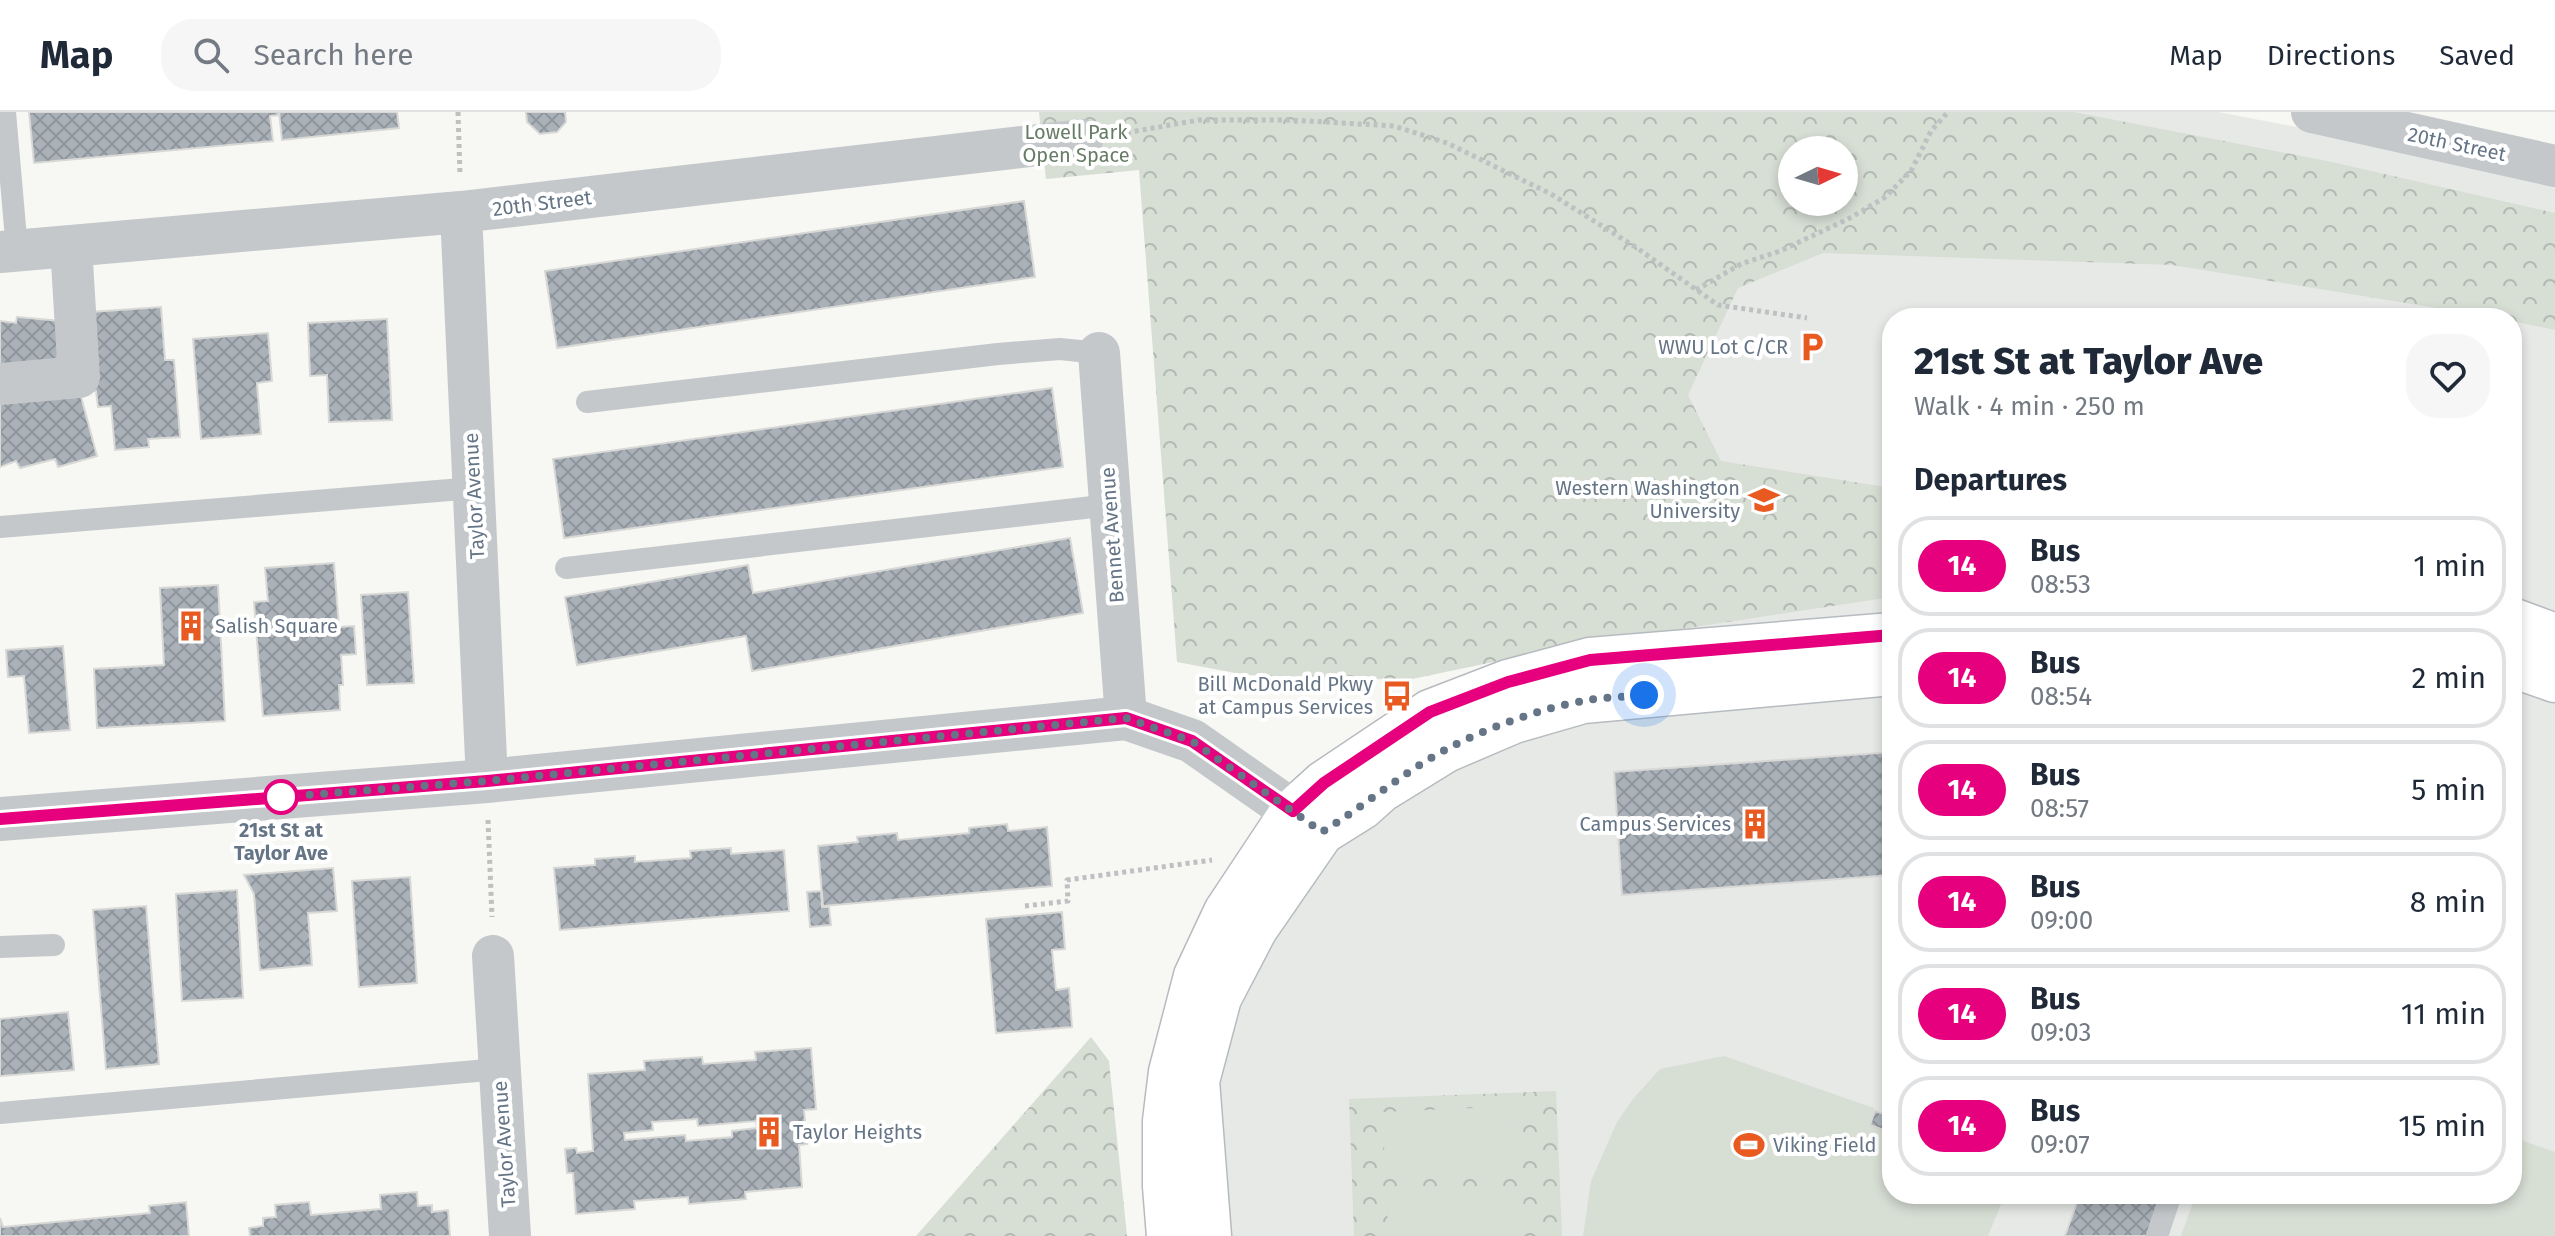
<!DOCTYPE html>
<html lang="en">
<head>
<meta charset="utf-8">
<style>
  body { margin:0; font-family:"Fira Sans",sans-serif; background:#f6f6f7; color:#1f2937; height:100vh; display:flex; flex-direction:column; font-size:30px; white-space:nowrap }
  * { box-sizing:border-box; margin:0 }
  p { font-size:26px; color:#747a83 }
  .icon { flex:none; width:44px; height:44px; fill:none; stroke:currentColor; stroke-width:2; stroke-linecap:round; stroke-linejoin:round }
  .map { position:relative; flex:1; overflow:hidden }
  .side { position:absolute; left:1882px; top:196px; width:640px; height:896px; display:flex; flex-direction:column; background:#fff; border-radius:32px; box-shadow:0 4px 12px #0003 }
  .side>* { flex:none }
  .badge { padding:0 16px; border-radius:26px; font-size:28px; line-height:52px }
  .needle { width:52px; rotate:85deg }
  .fabs { position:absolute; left:1778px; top:24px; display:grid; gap:16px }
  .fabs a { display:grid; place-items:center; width:80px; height:80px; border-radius:50%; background:#fff; box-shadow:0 4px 12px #0003; font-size:40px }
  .you { position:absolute; width:40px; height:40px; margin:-20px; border:6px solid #fff; border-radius:50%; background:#1a73e8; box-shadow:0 0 0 12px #1a73e833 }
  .map>.badge { position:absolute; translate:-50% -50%; box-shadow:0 0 0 4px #fff }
  h2 { padding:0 32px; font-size:30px; line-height:72px }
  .round { display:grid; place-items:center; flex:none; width:84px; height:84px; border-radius:32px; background:#f6f6f7 }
  .head { display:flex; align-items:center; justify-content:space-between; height:136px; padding:0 32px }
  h1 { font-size:38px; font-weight:800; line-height:60px }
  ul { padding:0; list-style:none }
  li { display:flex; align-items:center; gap:24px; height:100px; margin:0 16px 12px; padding:0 16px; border:4px solid #e0e1e3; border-radius:32px }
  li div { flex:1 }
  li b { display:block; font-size:30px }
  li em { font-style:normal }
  li .badge { min-width:88px; font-weight:700; text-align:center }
  header { display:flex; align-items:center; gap:48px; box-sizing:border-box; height:112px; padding:0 40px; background:#fff; border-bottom:2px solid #e0e1e3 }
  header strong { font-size:38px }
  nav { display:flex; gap:44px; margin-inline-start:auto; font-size:28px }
  .search { width:560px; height:72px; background:#f6f6f7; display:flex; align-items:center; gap:20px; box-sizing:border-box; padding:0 28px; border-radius:32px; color:#747a83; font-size:30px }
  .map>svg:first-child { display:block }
</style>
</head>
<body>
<header>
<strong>Map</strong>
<div class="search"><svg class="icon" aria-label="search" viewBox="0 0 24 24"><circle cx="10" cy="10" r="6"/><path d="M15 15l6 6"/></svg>Search here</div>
<nav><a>Map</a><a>Directions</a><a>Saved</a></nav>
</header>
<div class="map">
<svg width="2555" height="1124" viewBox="0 0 2555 1124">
  <defs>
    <pattern id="forest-crowns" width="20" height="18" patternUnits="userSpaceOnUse" patternTransform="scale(2)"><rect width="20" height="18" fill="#d7ded4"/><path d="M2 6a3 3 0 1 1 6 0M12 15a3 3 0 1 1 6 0" fill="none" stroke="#b2b9b2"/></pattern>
    <pattern id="building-cross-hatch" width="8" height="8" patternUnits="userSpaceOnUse" patternTransform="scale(2)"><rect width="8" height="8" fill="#aab1b8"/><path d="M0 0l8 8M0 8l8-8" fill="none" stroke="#8e959b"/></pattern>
  </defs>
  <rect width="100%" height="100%" fill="#f7f7f3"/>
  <!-- built -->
  <path fill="#e7e9e7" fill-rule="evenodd" d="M1749,0H2218L2555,65V1124H1179L1175,1079L1299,715L1583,570ZM1792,38H1844V90H1792ZM1892,206H2512V1082H1892Z"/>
  <!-- forest -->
  <path fill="url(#forest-crowns)" fill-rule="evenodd" d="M1039,0H2074L2332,50L2555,101V218L2512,209V206H2498L2172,153L1823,141L1738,176L1688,283L1721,349L1892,376V485L1570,534L1407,568L1246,563L1177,550L1139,58L1046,67ZM1792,38H1844V90H1792Z
    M1091,925L1109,949L1127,1124H916Z
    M1556,979L1562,1124H1354L1349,987Z"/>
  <!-- garden -->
  <path fill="#d7ded4" d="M1724,944L1874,996L1870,1013L1892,1022V1082H1999L2002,1090L1988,1124H1583L1591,1069L1617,1010L1633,987L1660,957Z
    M1519,994L1521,1060L1385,1065L1383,1000Z
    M2512,1025L2555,1040V1124H2181L2196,1082H2512Z
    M1523,1080L1524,1124H1388L1387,1085Z"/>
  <!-- building -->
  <path fill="url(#building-cross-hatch)" stroke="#d8d8d6" stroke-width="2" fill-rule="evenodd" d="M29,0H278V3L270,4L273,29L34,51Z
    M279,0H397L399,16L282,28Z
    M526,0H565L566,10L557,20L540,22L527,10Z
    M1024,89L1035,165L557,236L545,159Z
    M161,195L165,248H174L180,325L148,327L149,335L115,338L111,294L98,295L96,279H94L91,200Z
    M17,205L61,209L57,252L0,256V209L16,211Z
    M387,207L392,308L329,310L327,263L310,264L308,211Z
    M268,221L272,269L257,271L261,322L201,327L193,227Z
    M1052,276L1063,355L564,426L553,347Z
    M79,277L97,344L58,355L55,347L20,356L16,349L0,355V283Z
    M1070,426L1083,501L752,559L746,524L577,553L565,485L748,453L753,481Z
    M334,451L339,515L354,514L356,542L341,543L343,573H339L340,598L263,604L254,490L268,489L265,456Z
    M218,473L225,609L97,616L94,557L164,553L160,476Z
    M408,480L414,571L367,573L361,483Z
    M63,534L70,618L29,621L24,564L8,565L6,538Z
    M1892,640V763L1622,783L1614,660Z
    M1007,712L1008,719L1047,715L1052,774L823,794L818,734L858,730L857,725L897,721L898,728L969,721V716Z
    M731,736V742L784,738L789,799L560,818L554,756L595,753V747L635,744V750L691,746L690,739Z
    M333,756L337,799L308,801L312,853L260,858L254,782L244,763Z
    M410,765L417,871L359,875L352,769Z
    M237,778L243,886L182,889L176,782Z
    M821,779L822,795H829L831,813L810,815L807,780Z
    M146,794L159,952L106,957L93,798Z
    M1062,800L1065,837L1052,838L1056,878L1069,876L1072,915L996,921L986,807Z
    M68,900L74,958L0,964V907Z
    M811,936L816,997L804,998L807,1032L799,1033L802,1075L745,1080L746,1087L689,1092L688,1085L634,1089L635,1097L576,1102L573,1061H567L565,1037L576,1036L577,1041L593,1039L588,962L645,958L644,949L702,945L703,952L756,948L755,940ZM697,1007L698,1014L756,1009L757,1016L732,1019V1025L686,1029L685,1023L625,1028L624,1021L653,1018L652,1010Z
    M1875,999L1892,1005V1021L1870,1013Z
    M417,1080L418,1094L432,1093V1100L448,1098L450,1124H250L249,1116L263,1114V1106L276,1105L275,1093L309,1090L311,1103L381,1097L380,1083Z
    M2080,1082H2147L2160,1086L2147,1124H2065Z
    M186,1090L189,1124H0V1106L3,1115L150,1101L149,1094Z"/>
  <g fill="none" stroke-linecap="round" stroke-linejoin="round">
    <!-- secondary casing -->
    <g stroke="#b6bbc0" stroke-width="47">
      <path id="secondary" d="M2512,508L2555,524
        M2512,553L2555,568
        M1169,1124L1165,1074V1009L1171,960L1196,864L1226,800L1293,699L1324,671L1430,600L1508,570L1590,548L1892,523
        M1209,1124L1197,969L1219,886L1255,817L1322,720L1362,695L1381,678L1446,638L1514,609L1583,589L1892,561"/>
    </g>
    <!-- path -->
    <path stroke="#bec0c2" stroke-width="5" stroke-dasharray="4 4" stroke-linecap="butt" d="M458,0L460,63
      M1119,22L1199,8H1290L1394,14L1447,31L1551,82L1637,136L1718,193L1807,206
      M1696,178L1741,152L1780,139L1848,107L1884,86L1911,59L1931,19L1948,0
      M488,708L492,805
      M1025,794L1068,789L1067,768L1212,748"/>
    <!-- service -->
    <path stroke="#c4c8cb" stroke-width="22" d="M5,0L17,138
      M587,290L998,242L1060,237L1099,241
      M0,415L474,376
      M566,456L1110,393
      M0,835L54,833
      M0,1001L499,957
      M2157,1124L2171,1082"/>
    <!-- minor -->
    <path stroke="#c4c8cb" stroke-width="42" d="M2312,0L2555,54
      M461,100L487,669
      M0,140L461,100L1082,28
      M1099,241L1126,606
      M0,272L79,265L71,134
      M493,844L510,1124"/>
    <!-- tertiary -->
    <path stroke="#c4c8cb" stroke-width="44" d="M0,707L487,669L1126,606L1192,629L1322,720"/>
    <!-- secondary -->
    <use href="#secondary" stroke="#fff" stroke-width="44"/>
  </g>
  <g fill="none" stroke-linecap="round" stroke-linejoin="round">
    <!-- line casing -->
    <g stroke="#fff" stroke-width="18">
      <path id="line" d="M0,707L487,669L1126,606L1192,629L1293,699L1324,671L1430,600L1508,570L1590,548L1892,523"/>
    </g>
    <!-- line -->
    <use href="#line" stroke="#e6007e" stroke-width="12"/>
    <!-- walk -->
    <path stroke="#657586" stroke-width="8" stroke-dasharray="0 14.4" d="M281,685L487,669L1126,606L1192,629L1322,720C1364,694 1401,662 1445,638C1482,618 1541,596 1583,589C1603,585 1624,585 1644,583"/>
  </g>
  <!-- icons -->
  <defs>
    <g id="parking-bare" transform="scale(2.4)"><path d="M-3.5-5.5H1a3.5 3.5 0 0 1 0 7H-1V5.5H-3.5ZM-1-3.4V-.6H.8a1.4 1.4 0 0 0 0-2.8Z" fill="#e95a21" stroke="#fff" stroke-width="2.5" paint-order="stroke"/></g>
    <g id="university-bare" transform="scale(2.4)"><path d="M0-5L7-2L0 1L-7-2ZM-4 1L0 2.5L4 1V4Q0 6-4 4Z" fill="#e95a21" stroke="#fff" stroke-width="2.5" paint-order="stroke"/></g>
    <g id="building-bare" transform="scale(2.4)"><path d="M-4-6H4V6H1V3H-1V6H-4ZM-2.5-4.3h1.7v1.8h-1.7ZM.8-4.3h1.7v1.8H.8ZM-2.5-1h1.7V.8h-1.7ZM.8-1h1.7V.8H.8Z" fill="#e95a21" stroke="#fff" stroke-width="2.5" paint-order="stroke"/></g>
    <g id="bus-bare" transform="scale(2.4)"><path d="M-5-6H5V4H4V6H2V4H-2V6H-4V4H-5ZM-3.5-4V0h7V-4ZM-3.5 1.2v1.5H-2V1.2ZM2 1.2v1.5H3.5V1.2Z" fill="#e95a21" stroke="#fff" stroke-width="2.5" paint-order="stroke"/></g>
    <g id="stadium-bare" transform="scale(2.4)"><path d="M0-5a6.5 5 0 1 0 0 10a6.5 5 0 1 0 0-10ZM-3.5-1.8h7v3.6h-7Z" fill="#e95a21" stroke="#fff" stroke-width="2.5" paint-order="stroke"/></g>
  </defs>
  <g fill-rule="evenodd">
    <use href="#parking-bare" x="1812" y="235"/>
    <use href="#university-bare" x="1764" y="388"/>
    <use href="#building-bare" x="191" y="514"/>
    <use href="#bus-bare" x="1397" y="584"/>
    <use href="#building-bare" x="1755" y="712"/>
    <use href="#building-bare" x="769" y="1020"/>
    <use href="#stadium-bare" x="1749" y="1033"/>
  </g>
  <!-- markers -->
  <circle fill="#fff" stroke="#e6007e" stroke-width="4" cx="281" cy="685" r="16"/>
  <g text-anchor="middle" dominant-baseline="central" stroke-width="8" stroke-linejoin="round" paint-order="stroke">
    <!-- park labels -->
    <g font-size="20" fill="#677c64" stroke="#fff">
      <text x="1076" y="20">Lowell Park<tspan x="1076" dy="23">Open Space</tspan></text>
    </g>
    <!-- street labels -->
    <g font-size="20" fill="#657586" stroke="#fff">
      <text transform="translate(2457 32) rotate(12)">20th Street</text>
      <text transform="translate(542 91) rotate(-7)">20th Street</text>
      <text transform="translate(474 384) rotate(-93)">Taylor Avenue</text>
      <text transform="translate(1112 423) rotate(-94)">Bennet Avenue</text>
      <text transform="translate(504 1032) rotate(-94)">Taylor Avenue</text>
    </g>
    <!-- poi labels -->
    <g font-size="20" fill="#657586" stroke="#fff" text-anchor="end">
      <text x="1788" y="235">WWU Lot C/CR</text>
      <text x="1740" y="376">Western Washington<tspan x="1740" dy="23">University</tspan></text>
      <text x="215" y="514" text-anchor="start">Salish Square</text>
      <text x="1373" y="572">Bill McDonald Pkwy<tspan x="1373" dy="23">at Campus Services</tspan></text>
      <text x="1731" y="712">Campus Services</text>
      <text x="793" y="1020" text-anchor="start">Taylor Heights</text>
      <text x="1773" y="1033" text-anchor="start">Viking Field</text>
    </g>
    <!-- stop labels -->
    <g font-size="20" font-weight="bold" fill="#657586" stroke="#fff">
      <text x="281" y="718">21st St at<tspan x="281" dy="23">Taylor Ave</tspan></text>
    </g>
  </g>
</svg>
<div class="fabs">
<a><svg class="needle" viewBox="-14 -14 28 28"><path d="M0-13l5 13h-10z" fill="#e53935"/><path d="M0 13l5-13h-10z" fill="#747a83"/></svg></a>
</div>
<div class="you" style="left:1644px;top:583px"></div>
<section class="side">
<div class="head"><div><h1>21st St at Taylor Ave</h1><p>Walk · 4 min · 250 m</p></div><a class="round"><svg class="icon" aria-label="heart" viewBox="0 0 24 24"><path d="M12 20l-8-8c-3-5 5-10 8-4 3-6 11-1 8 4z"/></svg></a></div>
<h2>Departures</h2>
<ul>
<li><span class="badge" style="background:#e6007e;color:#fff">14</span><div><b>Bus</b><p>08:53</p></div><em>1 min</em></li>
<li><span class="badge" style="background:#e6007e;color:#fff">14</span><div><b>Bus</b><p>08:54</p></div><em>2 min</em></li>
<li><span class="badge" style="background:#e6007e;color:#fff">14</span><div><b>Bus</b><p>08:57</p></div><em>5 min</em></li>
<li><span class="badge" style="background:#e6007e;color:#fff">14</span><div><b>Bus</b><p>09:00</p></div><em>8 min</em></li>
<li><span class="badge" style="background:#e6007e;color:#fff">14</span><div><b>Bus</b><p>09:03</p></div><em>11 min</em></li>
<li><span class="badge" style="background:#e6007e;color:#fff">14</span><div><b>Bus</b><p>09:07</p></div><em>15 min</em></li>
</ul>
</section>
</div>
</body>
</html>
